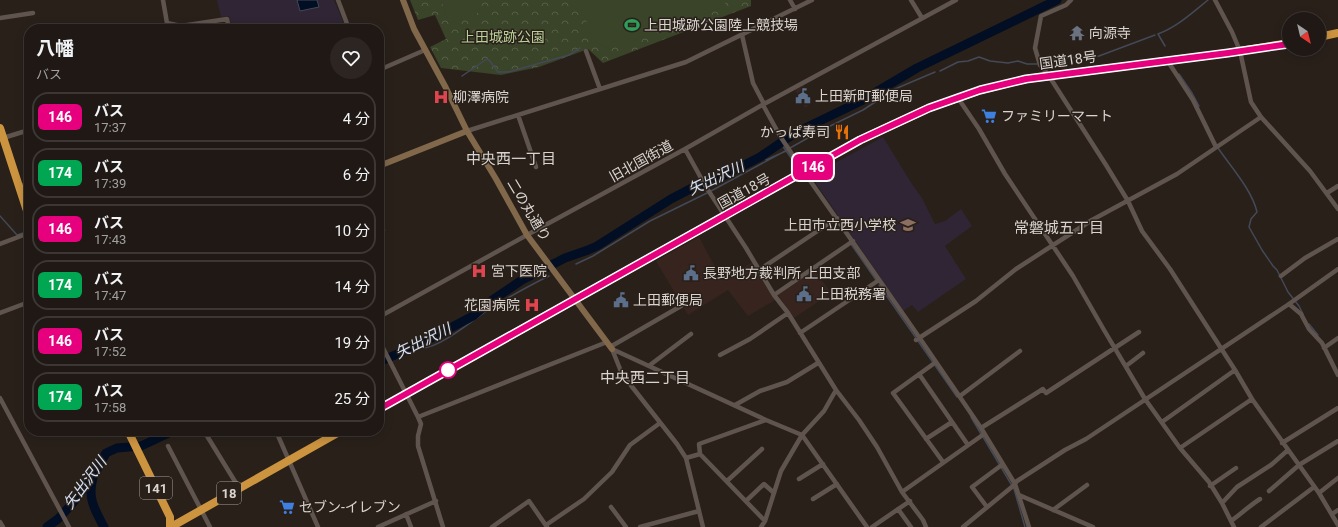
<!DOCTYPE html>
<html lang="ja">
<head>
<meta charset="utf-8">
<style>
  body { margin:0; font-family:Roboto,"Noto Sans JP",sans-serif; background:#2c2522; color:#f1f3f6; height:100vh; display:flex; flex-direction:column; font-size:15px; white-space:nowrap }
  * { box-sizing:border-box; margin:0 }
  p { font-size:13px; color:#a1a0a0 }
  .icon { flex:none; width:22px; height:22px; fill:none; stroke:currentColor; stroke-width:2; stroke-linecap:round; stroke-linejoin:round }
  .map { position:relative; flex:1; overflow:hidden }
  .panel { position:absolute; left:24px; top:24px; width:360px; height:412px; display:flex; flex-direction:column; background:#1f1814; border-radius:16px; box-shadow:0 2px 10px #0003,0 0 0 1px #3c3734 }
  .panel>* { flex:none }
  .badge { padding:0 8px; border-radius:6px; font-size:14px; line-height:26px }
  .needle { width:26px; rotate:145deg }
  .fabs { position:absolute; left:1282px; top:12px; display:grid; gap:8px }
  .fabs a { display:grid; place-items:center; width:44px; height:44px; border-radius:50%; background:#1f1814; box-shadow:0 2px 10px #0003,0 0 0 1px #3c3734; font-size:20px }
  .map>.badge { position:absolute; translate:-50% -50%; box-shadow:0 0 0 2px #fff }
  .round { display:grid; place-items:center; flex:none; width:42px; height:42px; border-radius:21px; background:#2c2522 }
  .overview { display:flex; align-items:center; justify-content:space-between; height:68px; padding:0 12px }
  h1 { font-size:19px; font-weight:700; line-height:30px }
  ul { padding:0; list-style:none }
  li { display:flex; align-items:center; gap:12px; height:50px; margin:0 8px 6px; padding:0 4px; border:2px solid #3c3734; border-radius:16px }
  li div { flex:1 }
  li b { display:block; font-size:15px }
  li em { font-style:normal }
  li .badge { min-width:44px; font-weight:700; text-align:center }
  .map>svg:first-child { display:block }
</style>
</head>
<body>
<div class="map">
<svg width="1338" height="527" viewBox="0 0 1338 527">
  <defs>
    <pattern id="park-crowns" width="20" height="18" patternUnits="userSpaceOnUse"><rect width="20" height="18" fill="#3a4429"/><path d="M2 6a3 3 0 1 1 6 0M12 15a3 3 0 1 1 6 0" fill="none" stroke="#565e47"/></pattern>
  </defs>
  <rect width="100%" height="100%" fill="#29201a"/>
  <!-- commercial -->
  <path fill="#37241f" d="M803,85L812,103L805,108L795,90Z
    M699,237L722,280L753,262L775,300L748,316L728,290L688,315L656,261Z
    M815,270L831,293L794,318L777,294Z"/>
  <!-- education -->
  <path fill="#2f2534" d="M217,0H334L346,29H232L229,16L221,17Z
    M883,137L912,184L922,198L935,224L945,221L961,209L972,226L945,246L966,279L918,312L912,305L903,311L811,176Z"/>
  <!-- park -->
  <path fill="url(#park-crowns)" d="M410,0H751V6L603,63L588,49L539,67L501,75L441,68L430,47L446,39L435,15L418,20Z"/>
  <!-- pitch -->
  <path fill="#3a4429" d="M441,0H476L480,12L449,23Z
    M583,0H727L723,7L610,49L595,42L581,8Z"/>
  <!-- water -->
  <path fill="#020e23" stroke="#434957" d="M297,0H317L319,7L300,11Z"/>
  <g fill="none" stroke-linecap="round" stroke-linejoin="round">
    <!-- stream -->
    <path stroke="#434957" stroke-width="1.5" d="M1158,34C1177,27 1192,13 1208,0
      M1158,34L1165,46
      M1042,64L1055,59L1099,56L1155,35
      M940,71L958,62L968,61L979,57L990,61L1008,63L1018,61L1027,64H1037
      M1179,74L1192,93L1199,106
      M462,76L487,59L489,60L498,72H508L569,55L580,48
      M780,142L798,168
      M790,148L822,130L863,110L895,89L935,72
      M1218,148C1231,167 1252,190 1257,212L1251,219L1249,227L1262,250L1273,266L1277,270L1288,292L1299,306L1303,314
      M766,160L786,151
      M711,191L787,150
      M0,216L17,235L26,232
      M851,244L876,280
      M576,264L593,256L650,221L707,193
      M879,285L916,338
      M1309,324L1318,335
      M918,341L957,397
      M415,346C416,347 420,348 421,348C440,349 476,317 492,307C511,296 530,285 549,276
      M971,417L981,434
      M983,437L1014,489L1025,527"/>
    <!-- river -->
    <path stroke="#020e23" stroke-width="9" d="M379,362L420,344L473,316L488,303L522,280L565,258L588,250L597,246L671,199L692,188L719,178L760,157L795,133L861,101L917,68L1057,0
      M93,478C87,498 95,510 104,527
      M47,527L58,519L72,504L94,475L106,453L117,448L141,446L173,431"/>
    <!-- street -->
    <path stroke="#60554e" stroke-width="4.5" d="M163,0L167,23L181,26L227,19L229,29
      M338,0L349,29
      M790,0L795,9
      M911,0L922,18
      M1071,0L1066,5L1041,16L1035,48L1040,65L1049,76L1106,165L1128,201L1142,231L1170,269L1235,370L1252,399L1319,493L1338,525
      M1215,0L1232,32L1240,51L1251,102L1261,117L1310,171L1338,209
      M0,18L33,13
      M742,35L753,83L764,104
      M586,51L600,89
      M1167,60L1193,100L1216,147
      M379,70L425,50
      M958,98L979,129L1005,174L1073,276L1104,330L1145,399L1180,448L1209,482L1222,503L1234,527
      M763,105L780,136L804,172L919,337L981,428L1015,484L1029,527
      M518,115L536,167
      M467,131L686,62L812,0
      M3,138L29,130
      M685,149L706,187L746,248L774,295L788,313L836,390L859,420L877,447L902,492L923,520L926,527
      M19,187L29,183
      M1327,193L1338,186
      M379,232L383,230
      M0,244L29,233
      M759,270L837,218
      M1281,276L1305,258L1338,239
      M774,295L853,241
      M1289,304L1301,314L1309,329L1322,343L1338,375
      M0,313L29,302
      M379,317L527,235L685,149L764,104L956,0
      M800,333L879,280
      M379,340L418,417L421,424L418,436V446L443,527
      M916,340L976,301L1016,269L1092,220L1177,174L1261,117
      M610,347L681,306
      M1324,348L1338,338
      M612,349L766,420L802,435L867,527
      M612,349L622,374L677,444L686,458L703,527
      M720,355L750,339L788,313
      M936,362L893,393L943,462
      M650,365L691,334
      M1126,366L1143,353
      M919,374L968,445
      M960,396L1020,351
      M0,398L69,527
      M735,405L760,391L787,382L818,363
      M418,417L607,342
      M1162,422L1235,370
      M981,428L1043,389L1046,393L1139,332
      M204,431L239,488
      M276,431L318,527
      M926,439L952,422
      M1282,443L1338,408
      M168,446L210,527
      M1180,448L1252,399
      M686,458L700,454
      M799,479L823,464
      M727,481L762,449
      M1210,486L1236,468
      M1269,491L1299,465L1338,441
      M902,492L984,434
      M1319,493L1338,478
      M1019,495L1093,527
      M813,499L837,484
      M746,501L764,484L774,493
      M1222,503L1237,487L1271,465L1288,450
      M611,507L626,527
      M987,507L972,487L1003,464
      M898,509L911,527
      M1053,510L1087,485
      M406,514L411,527
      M1332,514L1338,510
      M765,521L700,454L699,444L766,420
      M1231,521C1241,514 1249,506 1260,499
      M0,522L3,527
      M546,525L584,499L612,472L630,445L660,423
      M378,527L436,501
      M492,527L529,501L547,527
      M640,527L699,511
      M761,527L765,521L781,471L802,435L824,411L836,390
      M872,527L910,501
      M963,527L1013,486L1017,481L1065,450L1086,439L1289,304L1338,269
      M1261,527L1314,487"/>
    <!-- secondary -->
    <path stroke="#81684a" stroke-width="6" d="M403,0L414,29L446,88L467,131L496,179L527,235L612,349
      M379,166L467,131"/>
    <!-- highway -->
    <path stroke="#cd9440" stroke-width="8" d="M1319,37L1338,33
      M0,128L29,217
      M379,409L860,140L929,108L981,90L1026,79L1228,53L1289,43
      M128,431L170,517V527
      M171,527L341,431"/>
  </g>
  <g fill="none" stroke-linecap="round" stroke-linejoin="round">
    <!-- line casing -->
    <g stroke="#fff" stroke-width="9">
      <path id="line" d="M379,409L860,140L929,108L980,90L1026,79L1228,53L1289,44"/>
    </g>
    <!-- line -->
    <use href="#line" stroke="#e6007e" stroke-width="6"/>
  </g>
  <!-- icons -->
  <defs>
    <g id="stadium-bare" transform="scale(1.2)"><path d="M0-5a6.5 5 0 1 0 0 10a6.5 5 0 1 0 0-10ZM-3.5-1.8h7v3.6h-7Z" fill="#2e9e5b" stroke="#29201a" stroke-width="2.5" paint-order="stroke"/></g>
    <g id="temple-bare" transform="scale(1.2)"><path d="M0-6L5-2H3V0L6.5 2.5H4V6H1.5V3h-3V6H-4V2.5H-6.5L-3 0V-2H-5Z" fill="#6b7280" stroke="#29201a" stroke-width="2.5" paint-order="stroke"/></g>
    <g id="civic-bare" transform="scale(1.2)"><path d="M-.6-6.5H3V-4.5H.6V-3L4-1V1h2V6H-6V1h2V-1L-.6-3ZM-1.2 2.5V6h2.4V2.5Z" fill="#5c6f8a" stroke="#29201a" stroke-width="2.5" paint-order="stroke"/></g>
    <g id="hospital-bare" transform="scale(1.2)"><path d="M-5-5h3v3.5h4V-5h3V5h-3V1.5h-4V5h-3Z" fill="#e0444e" stroke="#29201a" stroke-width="2.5" paint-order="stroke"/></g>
    <g id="supermarket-bare" transform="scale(1.2)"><path d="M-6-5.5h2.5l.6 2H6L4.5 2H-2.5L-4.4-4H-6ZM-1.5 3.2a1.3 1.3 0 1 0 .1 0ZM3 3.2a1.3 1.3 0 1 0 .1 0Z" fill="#3f7fe0" stroke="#29201a" stroke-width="2.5" paint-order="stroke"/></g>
    <g id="restaurant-bare" transform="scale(1.2)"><path d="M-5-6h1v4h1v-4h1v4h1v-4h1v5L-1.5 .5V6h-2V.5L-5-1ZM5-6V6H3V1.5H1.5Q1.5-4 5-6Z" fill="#e8710a" stroke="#29201a" stroke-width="2.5" paint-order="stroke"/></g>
    <g id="school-bare" transform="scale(1.2)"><path d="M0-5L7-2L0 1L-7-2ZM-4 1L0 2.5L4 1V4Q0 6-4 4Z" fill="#8d6e63" stroke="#29201a" stroke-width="2.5" paint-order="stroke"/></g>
  </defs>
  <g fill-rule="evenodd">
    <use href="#stadium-bare" x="632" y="25"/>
    <use href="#temple-bare" x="1077" y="33"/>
    <use href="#civic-bare" x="803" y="96"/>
    <use href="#hospital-bare" x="441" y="97"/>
    <use href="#supermarket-bare" x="989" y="116"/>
    <use href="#restaurant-bare" x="842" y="132"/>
    <use href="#school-bare" x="908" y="225"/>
    <use href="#hospital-bare" x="479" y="271"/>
    <use href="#civic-bare" x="691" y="273"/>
    <use href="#civic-bare" x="804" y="294"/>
    <use href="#civic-bare" x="621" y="300"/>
    <use href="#hospital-bare" x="532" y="305"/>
    <use href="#supermarket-bare" x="287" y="507"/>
  </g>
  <!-- markers -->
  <circle fill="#fff" stroke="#e6007e" stroke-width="2" cx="448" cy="370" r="8"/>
  <g text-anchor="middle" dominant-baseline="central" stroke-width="3" stroke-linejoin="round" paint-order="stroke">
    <!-- shield labels -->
    <g fill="#29201a" stroke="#a59e99" stroke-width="1">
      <rect x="140" y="477" width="32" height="22" rx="3"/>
      <rect x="217" y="482" width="24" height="22" rx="3"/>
    </g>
    <g font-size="13" font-weight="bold" fill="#dad4d0">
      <text x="156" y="488">141</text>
      <text x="229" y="493">18</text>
    </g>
    <!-- poi labels -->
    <g font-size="14" fill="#dad4d0" stroke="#29201a" text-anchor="start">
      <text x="644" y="25">上田城跡公園陸上競技場</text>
      <text x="1089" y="33">向源寺</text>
      <text x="815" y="96">上田新町郵便局</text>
      <text x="453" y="97">柳澤病院</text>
      <text x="1001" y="116">ファミリーマート</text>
      <text x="830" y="132" text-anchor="end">かっぱ寿司</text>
      <text x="896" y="225" text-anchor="end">上田市立西小学校</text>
      <text x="491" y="271">宮下医院</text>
      <text x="703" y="273">長野地方裁判所 上田支部</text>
      <text x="816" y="294">上田税務署</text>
      <text x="633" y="300">上田郵便局</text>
      <text x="520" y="305" text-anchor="end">花園病院</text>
      <text x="299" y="507">セブン-イレブン</text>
    </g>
    <!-- park labels -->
    <g font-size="14" fill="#b8cf98" stroke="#29201a">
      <text x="503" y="37">上田城跡公園</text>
    </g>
    <!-- street labels -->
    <g font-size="14" fill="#dad4d0" stroke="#29201a">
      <text transform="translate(1068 60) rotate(-8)">国道18号</text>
      <text transform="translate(641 161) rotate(-29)">旧北国街道</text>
      <text transform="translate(744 191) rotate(-29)">国道18号</text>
      <text transform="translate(529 210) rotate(59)">二の丸通り</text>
    </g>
    <!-- neighbourhood labels -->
    <g font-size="15" fill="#dad4d0" stroke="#29201a">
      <text x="511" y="159">中央西一丁目</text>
      <text x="1059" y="228">常磐城五丁目</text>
      <text x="645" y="378">中央西二丁目</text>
    </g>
    <!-- water labels -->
    <g font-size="15" font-style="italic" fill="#d4e2f5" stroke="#29201a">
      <text transform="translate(716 178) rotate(-25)">矢出沢川</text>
      <text transform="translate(423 341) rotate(-26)">矢出沢川</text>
      <text transform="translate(85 483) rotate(-53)">矢出沢川</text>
    </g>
  </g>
</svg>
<div class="fabs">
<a><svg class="needle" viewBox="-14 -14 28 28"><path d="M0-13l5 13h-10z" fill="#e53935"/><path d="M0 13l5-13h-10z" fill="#a1a0a0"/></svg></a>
</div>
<b class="badge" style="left:813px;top:167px;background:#e6007e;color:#fff">146</b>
<section class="panel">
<div class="overview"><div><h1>八幡</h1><p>バス</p></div><a class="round"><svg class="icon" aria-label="heart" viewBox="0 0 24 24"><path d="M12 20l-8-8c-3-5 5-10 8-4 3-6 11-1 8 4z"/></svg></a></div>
<ul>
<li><span class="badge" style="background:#e6007e;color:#fff">146</span><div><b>バス</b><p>17:37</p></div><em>4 分</em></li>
<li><span class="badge" style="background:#00a651;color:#fff">174</span><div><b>バス</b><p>17:39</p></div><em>6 分</em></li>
<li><span class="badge" style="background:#e6007e;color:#fff">146</span><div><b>バス</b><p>17:43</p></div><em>10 分</em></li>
<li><span class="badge" style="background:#00a651;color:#fff">174</span><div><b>バス</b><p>17:47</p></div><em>14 分</em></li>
<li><span class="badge" style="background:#e6007e;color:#fff">146</span><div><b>バス</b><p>17:52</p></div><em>19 分</em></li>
<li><span class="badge" style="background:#00a651;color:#fff">174</span><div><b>バス</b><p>17:58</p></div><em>25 分</em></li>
</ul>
</section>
</div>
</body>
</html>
